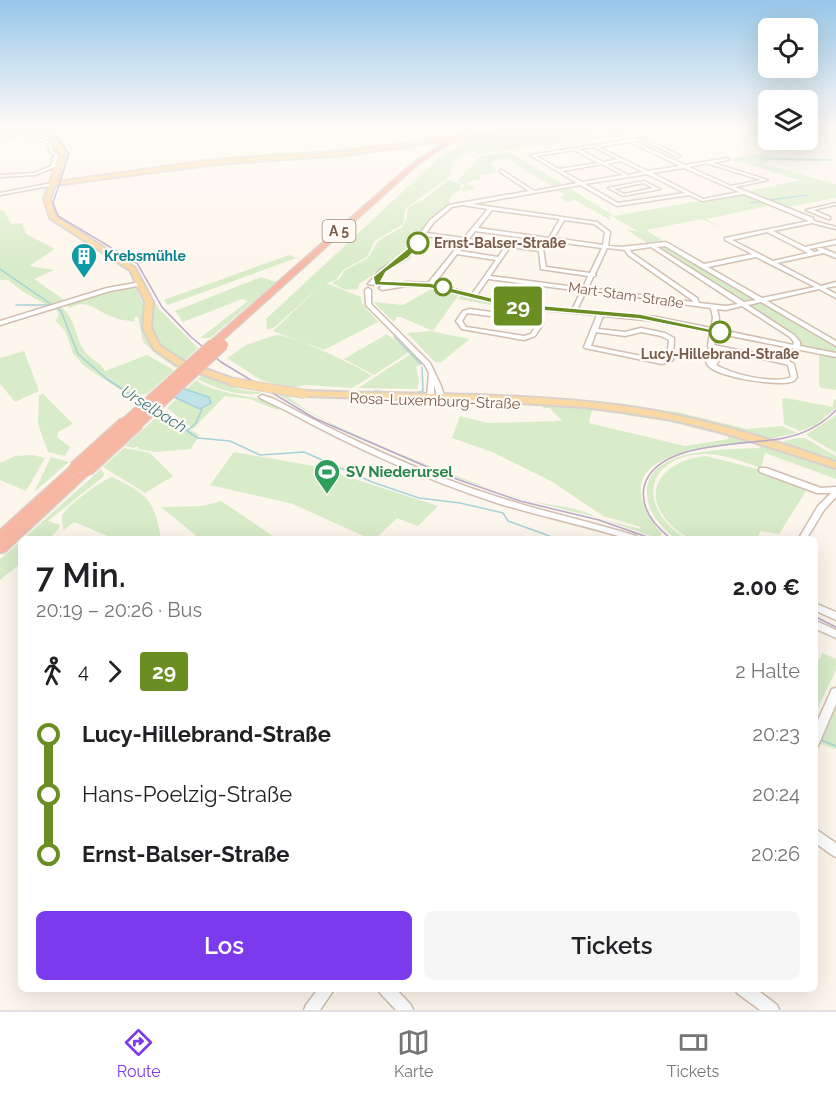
<!DOCTYPE html>
<html lang="de">
<head>
<meta charset="utf-8">
<style>
  body { margin:0; font-family:Raleway,sans-serif; background:#f6f6f6; color:#202124; height:100vh; display:flex; flex-direction:column; font-size:22px; white-space:nowrap }
  * { box-sizing:border-box; margin:0 }
  p { font-size:20px; color:#757577 }
  .icon { flex:none; width:33px; height:33px; fill:none; stroke:currentColor; stroke-width:2; stroke-linecap:round; stroke-linejoin:round }
  .map { position:relative; flex:1; overflow:hidden }
  .sheet { position:absolute; left:18px; top:536px; width:800px; height:456px; display:flex; flex-direction:column; background:#fff; border-radius:9px; box-shadow:0 6px 24px #0002 }
  .sheet>* { flex:none }
  .badge { padding:0 12px; border-radius:4px; font-size:21px; line-height:39px }
  .buttons { position:absolute; left:758px; top:18px; display:grid; gap:12px }
  .buttons a { display:grid; place-items:center; width:60px; height:60px; border-radius:9px; background:#fff; box-shadow:0 6px 24px #0002; font-size:30px }
  .map>.badge { position:absolute; translate:-50% -50%; box-shadow:0 0 0 3px #fff }
  .legs { display:flex; align-items:center; gap:9px; height:66px; padding:0 18px; font-size:20px }
  .legs p { margin-inline-start:auto }
  .head { display:flex; align-items:center; justify-content:space-between; height:102px; padding:0 18px }
  h1 { font-size:33px; font-weight:600; line-height:45px }
  .primary-button { display:flex; gap:12px; margin-top:auto; padding:12px 18px }
  .primary-button a { flex:1; height:69px; border-radius:9px; background:#7c3aed; color:#fff; font-size:24px; font-weight:600; line-height:69px; text-align:center }
  .primary-button a+a { background:#f6f6f6; color:#202124 }
  ul { padding:0 18px; list-style:none }
  li { display:flex; align-items:center; gap:21px; height:60px; font-size:22px }
  li i { display:grid; place-items:center; width:9px; height:100%; margin:0 8px; background:currentColor }
  li i::after { content:''; width:15px; height:15px; margin:-8px; border:4px solid; border-radius:50%; background:#fff }
  li p { margin-inline-start:auto }
  li:first-child i { background:linear-gradient(#0000 50%,currentColor 0) }
  li:last-child i { background:linear-gradient(currentColor 50%,#0000 0) }
  .tab-bar { display:flex; justify-content:space-around; align-items:center; height:84px; border-top:2px solid #e0e0e0; background:#fff; font-size:16px; color:#757577 }
  .tab-bar a { display:grid; justify-items:center; gap:3px }
  .tab-bar .active { color:#7c3aed }
  .map>svg:first-child { display:block }
</style>
</head>
<body>
<div class="map">
<svg width="836" height="1010" viewBox="0 0 836 1010">
  <rect width="100%" height="100%" fill="#fdf6ec"/>
  <!-- green -->
  <path fill="#d8ecc9" fill-rule="evenodd" d="M551,127H577L598,137H612L475,154L483,148L458,157L453,161L449,177L405,209L403,224L375,241L367,257L343,270L336,280L326,283L361,297L362,303L378,322L324,350L273,331L323,283L275,327L267,330L266,319L438,159C454,148 487,123 501,147L504,146L490,137Z
    M509,152L563,184L552,186L507,159L494,161L490,165L498,172L478,175L482,179L466,182L475,189L461,191L464,185L457,181L482,156Z
    M759,154L784,158L836,159L820,161L771,160L764,164L836,184V198L787,207L744,192L800,180L729,159Z
    M448,180L459,183L462,188L451,196L448,205L429,218L411,244H407L411,245L396,259L359,284L358,289L346,290L332,283L340,278L344,271L368,258L378,241L402,227L407,219L408,208L422,200L426,202L423,200Z
    M568,187L614,216L743,193L772,205L706,219L724,229L702,219L646,230L665,242L650,245L626,229L639,232L610,215V220L575,200L567,202L559,197L566,195L556,189Z
    M0,210L4,211L11,224L22,223L26,234L55,249L29,266L54,270L34,279L66,301L48,306L22,291L8,280H0Z
    M663,245L836,345V352L799,347L798,339L794,335L657,247Z
    M289,255L296,258L168,305L164,300Z
    M261,277L276,282L210,338H200L248,301L242,299L183,322L175,311Z
    M143,282L159,309L198,348L183,362L160,346L150,330L152,301Z
    M420,286C449,285 489,301 516,310L458,299L461,295L472,300L460,293L433,331L401,317H397L394,322L373,302L403,305L433,288Z
    M136,287L146,312V336L155,349L180,365L176,368L156,354L143,342L138,317H135L134,322C126,320 118,320 110,316C96,310 86,298 70,308L64,304L110,290Z
    M59,305C78,318 75,344 88,355C94,362 100,361 105,371L147,355L174,370L147,394H142L138,402L83,365L73,353L65,331L56,321L59,314L54,307Z
    M430,331L470,339L440,363L435,362L407,333Z
    M387,334L409,352L374,375L344,359Z
    M276,335C291,334 358,366 372,376L352,388L307,385L288,388L261,380L227,358L246,345Z
    M24,351L39,391L15,402L0,384V358Z
    M412,353L422,364L416,367L419,381L417,389L358,388Z
    M819,354L836,356V390L821,388L819,385Z
    M202,375C212,379 224,383 233,387C250,394 258,388 278,400L264,393C243,397 217,390 198,379Z
    M196,380C221,398 255,392 281,408L277,410L250,399L225,396L193,429L167,408Z
    M276,393L287,394C302,420 480,486 516,497C539,505 576,505 596,517C484,492 374,453 276,393Z
    M43,394L73,424L58,432L57,437L70,447L65,456L48,452L38,424L39,395Z
    M508,397L616,403L681,413L747,429L782,426L797,433L770,439L682,417Z
    M786,398L833,407V401L836,399V408L816,425L800,431L784,424L782,399Z
    M543,406C619,408 686,422 760,442C706,448 594,451 662,534L657,538L602,519L640,529L641,527L603,516L551,481L492,452L452,438L460,416L488,423L562,421L550,408H543ZM592,410L666,421L727,436L729,439L685,446L589,423Z
    M163,411L199,435L191,449L155,452L138,449V446L134,448L125,446Z
    M836,415V453L806,435Z
    M796,438H805L836,456V463L778,443Z
    M771,444L836,467V479L765,453L761,468C744,462 721,453 703,454C643,457 638,509 685,538H675C661,527 647,512 647,493C646,446 729,450 760,448L759,446Z
    M124,448L150,453L173,476L145,493L103,467Z
    M234,452L314,466L438,506L418,526L397,518L376,538H368L293,504L210,485Z
    M32,455L45,458L26,491L0,480V463L15,456Z
    M706,456L757,469L806,491L779,534L761,531L757,538C737,538 711,543 692,538C684,537 675,529 669,523C637,488 668,459 706,456Z
    M51,457L69,462L34,492Z
    M101,469L104,474L103,477L48,521L60,525L58,530L50,538H24Z
    M112,477C148,494 154,500 161,538H112L74,522L53,538L63,530C64,525 61,521 62,516C64,507 104,479 112,477Z
    M221,501L276,538H199L161,507L203,506Z
    M21,541V563L0,580V559Z
    M823,653L836,659V670L815,714V659L818,661Z
    M836,701V749L821,744Z"/>
  <!-- water -->
  <path fill="#bfe3e8" stroke="#a5d3da" stroke-width="1.5" d="M182,388L209,397L211,403L200,409L163,392Z"/>
  <g fill="none" stroke-linecap="round" stroke-linejoin="round">
    <!-- stream -->
    <path stroke="#a5d3da" stroke-width="1.5" d="M762,159L833,160
      M770,200L807,195
      M751,203L759,202
      M0,269L61,311L78,354L107,379L142,402
      M16,305H49
      M394,337L421,364
      M374,391L414,394L423,391L422,367
      M156,411L198,438L230,441L260,455L304,452L372,482L419,498L460,503L503,513L508,521L555,538
      M188,430L196,423L202,409
      M821,740L836,746"/>
    <!-- minor casing -->
    <g stroke="#d1beb0" stroke-width="3">
      <path id="minor" d="M30,127H35L37,129L27,132L52,143L53,151L58,155L55,167L35,175L0,177V175L34,173L51,166L54,155L49,151L48,144L23,133L0,139V137L32,129Z
        M598,127H604L630,140L643,138L681,156L678,157L642,140L634,141L685,165L728,158V160L713,163L768,180L735,187L813,218L814,221L836,227V229L812,223L773,231L805,247L836,240V244L809,249L814,252L819,251L817,249L818,248H822L836,254V258L824,253L777,263L821,286L836,282V286L825,288L836,294V298L819,289L767,301L836,341V346L761,302L748,305L794,335L800,342V346L836,353V357L716,333L714,345L787,360L794,364L797,377C794,381 795,381 790,382C776,386 714,377 707,364C707,364 705,356 705,355L710,350L708,346L710,332L656,321L603,316L598,329L625,332L641,328L665,333L674,338L673,360L662,364L585,348L584,347L597,315L521,308L517,316L535,318L543,324L535,336L524,340L462,329L456,321L463,311L470,309L511,315L515,308L430,287L407,286L382,290L379,288L382,286L407,282L428,283L462,241L424,236L408,258L385,271L373,285L368,284L381,269L404,256L430,220L449,205L529,191L500,172V170H502L534,191L577,183L530,155L626,140ZM629,142L680,166L648,171L598,147ZM593,147L618,159L603,162L579,149ZM574,150L598,163L559,169L536,156ZM621,161L643,172L628,175L607,164ZM708,163L709,164L761,180L731,186L689,167ZM602,164L623,175L582,182L562,171ZM684,168L739,192L703,199L652,173ZM647,174L685,193L618,203L585,184ZM580,185L617,206L689,195L702,201L744,194L809,221L725,238V240L752,254L704,264L666,242L622,247L608,246L610,232L597,222L472,204ZM463,205L488,209L464,238L426,233L434,222L452,207ZM492,210L560,219L549,238L478,228ZM564,220L594,224L605,232L603,245L554,238ZM475,231L602,248L590,273L546,267L543,249L512,245L510,242L507,244L469,239ZM767,232L808,253L773,261L732,240ZM467,241L505,247L498,257L460,251ZM665,246L756,300L744,302L657,247ZM510,247L539,251L541,269L588,276L583,288L490,276ZM651,247L738,304L726,306L699,303L697,298L632,253L630,250ZM607,248L625,250L628,255L692,300L693,302L588,288L593,277L596,275L595,274ZM457,254L496,260L472,294L434,284ZM756,257L815,287L762,298L708,267ZM488,279H489L581,291L572,310L513,304L477,295ZM586,291L711,308L713,318L711,328L656,317L577,310ZM742,306L790,337L794,342L793,345L717,329L719,318L717,309L726,310ZM467,313L531,321L537,324L531,334L524,336L466,327L462,321ZM596,332L625,336L641,332L661,336L669,340L667,359L662,360L591,346ZM715,349L785,364L788,365L791,377C774,385 732,374 716,365L720,359Z
        M644,181L660,189L623,196L608,188ZM643,183L653,188L624,194L614,189Z
        M52,183H54V185L0,195V193Z
        M836,203V205L813,210L830,217V219H828L806,210Z
        M141,282L144,284L143,285L110,291L0,325V321L107,288Z
        M368,288L371,290V304L430,363L441,386L445,399L435,404L427,398L429,373L425,365L366,305L365,290ZM434,385L438,398L436,399L434,397Z
        M262,395L274,399C348,439 424,474 504,499C548,513 593,522 636,536L637,538H625C583,525 539,516 497,503C424,479 354,448 287,411C278,406 266,402 259,397Z
        M760,468H766L821,488L836,487V497L824,510L807,538H799L818,506L831,493H817L760,472L759,470Z
        M814,603L836,612V620L814,610Z
        M814,620L836,630V638L814,628Z
        M836,688V704L818,746L814,748V729L832,689Z
        M814,828L836,843V857L832,855L814,842Z
        M319,988H335L320,1010H304L306,1005Z
        M378,988H395L411,1005L413,1010H396L380,993Z
        M735,988H755L777,1005L779,1010H760L737,993Z"/>
    </g>
    <!-- major casing -->
    <g stroke="#dad1cd" stroke-width="4">
      <path id="major" d="M43,127H48L66,154L56,182L215,160L345,151L440,140L442,141L345,155L215,164L55,185L50,199L55,216L135,268L153,302L151,328L160,346L183,361L236,380L237,382L233,385L177,365L154,349L143,328L145,302L130,270L50,218L44,199L60,154Z
        M528,127H542L469,138L467,137Z
        M305,391C411,395 519,392 624,406C697,416 767,438 836,462V468L728,434L678,421L624,412L584,407L505,402L302,396V392Z"/>
    </g>
    <!-- highway casing -->
    <g stroke="#dad1cd" stroke-width="3">
      <path id="highway" d="M468,127H474L417,165L216,346H210V342L413,163Z
        M75,465L81,468L61,487L83,468H91L93,470L5,552L0,553V530L71,466Z"/>
    </g>
    <!-- minor -->
    <use href="#minor" fill="#fff" fill-rule="evenodd"/>
    <!-- major -->
    <use href="#major" fill="#fbd9a5" fill-rule="evenodd"/>
    <!-- highway -->
    <use href="#highway" fill="#f7b7a3" fill-rule="evenodd"/>
    <!-- tram -->
    <path stroke="#b9a8c9" stroke-width="1.5" d="M51,127L69,154L53,203L58,216L137,263L162,307L191,337L221,362L314,418L448,476L520,501L599,520L650,538
      M670,538C655,526 640,508 644,487C655,440 746,446 784,438C804,434 822,425 836,410
      M814,616L836,627"/>
    <!-- major-bridge-far1 casing -->
    <g stroke="#dad1cd" stroke-width="7" stroke-linecap="butt">
      <path id="major-bridge-far1" d="M440,141L469,137"/>
    </g>
    <!-- major-bridge casing -->
    <g stroke="#dad1cd" stroke-width="10" stroke-linecap="butt">
      <path id="major-bridge" d="M233,382L305,394"/>
    </g>
    <!-- highway-bridge-far1 casing -->
    <g stroke="#dad1cd" stroke-width="12" stroke-linecap="butt">
      <path id="highway-bridge-far1" d="M123,425L213,344
        M136,425L223,345"/>
    </g>
    <!-- highway-bridge casing -->
    <g stroke="#dad1cd" stroke-width="15" stroke-linecap="butt">
      <path id="highway-bridge" d="M75,468L125,423
        M87,470L138,423"/>
    </g>
    <!-- major-bridge-far1 -->
    <use href="#major-bridge-far1" stroke="#fbd9a5" stroke-width="5"/>
    <!-- major-bridge -->
    <use href="#major-bridge" stroke="#fbd9a5" stroke-width="8"/>
    <!-- highway-bridge-far1 -->
    <use href="#highway-bridge-far1" stroke="#f7b7a3" stroke-width="10"/>
    <!-- highway-bridge -->
    <use href="#highway-bridge" stroke="#f7b7a3" stroke-width="12"/>
  </g>
  <!-- sky -->
  <linearGradient id="sky" x2="0" y2="1"><stop stop-color="#97c7e8"/><stop offset="0.47" stop-color="#fefbf6"/><stop offset="1" stop-color="#fefbf6" stop-opacity="0"/></linearGradient>
  <rect width="836" height="269" fill="url(#sky)"/>
  <!-- line-1 -->
  <path fill="#6b8e23" stroke="#fff" stroke-width="1.5" d="M418,240L422,243L408,258L386,272L381,281L430,283L513,303L640,314L724,332L720,335L640,319L513,308L430,288L375,285L373,277Z"/>
  <!-- icons -->
  <defs>
    <g id="building-pin" transform="scale(1.35)"><path d="M0 17L-7.5 6A9.5 9.5 0 1 1 7.5 6Z" fill="#0f9aa8" stroke="#fffaf3"/><path d="M-4-6H4V6H1V3H-1V6H-4ZM-2.5-4.3h1.7v1.8h-1.7ZM.8-4.3h1.7v1.8H.8ZM-2.5-1h1.7V.8h-1.7ZM.8-1h1.7V.8H.8Z" fill="#fff"/></g>
    <g id="stadium-pin" transform="scale(1.35)"><path d="M0 17L-7.5 6A9.5 9.5 0 1 1 7.5 6Z" fill="#2e9e5b" stroke="#fffaf3"/><path d="M0-5a6.5 5 0 1 0 0 10a6.5 5 0 1 0 0-10ZM-3.5-1.8h7v3.6h-7Z" fill="#fff"/></g>
  </defs>
  <g fill-rule="evenodd">
    <use href="#building-pin" x="84" y="256"/>
    <use href="#stadium-pin" x="327" y="472"/>
  </g>
  <!-- markers -->
  <g fill="#fff" stroke="#6b8e23" stroke-width="3">
    <circle cx="418" cy="243" r="10"/>
    <circle cx="443" cy="287" r="8"/>
    <circle cx="720" cy="332" r="10"/>
  </g>
  <g text-anchor="middle" dominant-baseline="central" stroke-width="4.5" stroke-linejoin="round" paint-order="stroke">
    <!-- shield labels -->
    <rect fill="#fffaf3" stroke="#a28b7f" stroke-width="1.5" x="322.5" y="220" width="33" height="22" rx="4.5"/>
    <g font-size="14" font-weight="bold" fill="#7a5c4d">
      <text x="339" y="231">A 5</text>
    </g>
    <!-- far-stop labels -->
    <g font-size="14" font-weight="bold" fill="#7a5c4d" stroke="#fffaf3" text-anchor="start">
      <text x="434" y="243">Ernst-Balser-Straße</text>
      <text x="720" y="354" text-anchor="middle">Lucy-Hillebrand-Straße</text>
    </g>
    <!-- far-culture labels -->
    <g font-size="14" font-weight="bold" fill="#0d838f" stroke="#fffaf3" text-anchor="start">
      <text x="104" y="256">Krebsmühle</text>
    </g>
    <!-- far-street labels -->
    <g font-size="14" fill="#7a5c4d" stroke="#fffaf3">
      <text transform="translate(626 295) rotate(8)">Mart-Stam-Straße</text>
    </g>
    <!-- street labels -->
    <g font-size="15" fill="#7a5c4d" stroke="#fffaf3">
      <text transform="translate(435 401) rotate(2)">Rosa-Luxemburg-Straße</text>
    </g>
    <!-- leisure labels -->
    <g font-size="15" font-weight="bold" fill="#27864d" stroke="#fffaf3" text-anchor="start">
      <text x="346" y="472">SV Niederursel</text>
    </g>
    <!-- water labels -->
    <g font-size="16" font-style="italic" fill="#437c86" stroke="#fffaf3">
      <text transform="translate(154 409) rotate(32)">Urselbach</text>
    </g>
  </g>
</svg>
<div class="buttons">
<a><svg class="icon" aria-label="locate" viewBox="0 0 24 24"><circle cx="12" cy="12" r="6"/><path d="M12 2v4M12 18v4M2 12h4M18 12h4"/></svg></a>
<a><svg class="icon" aria-label="layers" viewBox="0 0 24 24"><path d="M12 4l9 5-9 5-9-5zM3 14l9 5 9-5"/></svg></a>
</div>
<b class="badge" style="left:518px;top:306px;background:#6b8e23;color:#fff">29</b>
<section class="sheet">
<div class="head"><div><h1>7 Min.</h1><p>20:19 – 20:26 · Bus</p></div><b>2.00 €</b></div>
<div class="legs"><svg class="icon" aria-label="walk" viewBox="0 0 24 24"><circle cx="13" cy="4" r="2"/><path d="M13 8l-2 6 4 7M11 14l-3 7M7 12l3-4h3l4 4"/></svg>4<svg class="icon" aria-label="forward" viewBox="0 0 24 24"><path d="M9 5l7 7-7 7"/></svg><b class="badge" style="background:#6b8e23;color:#fff">29</b><p>2 Halte</p></div>
<ul>
<li><i style="color:#6b8e23"></i><b>Lucy-Hillebrand-Straße</b><p>20:23</p></li>
<li><i style="color:#6b8e23"></i><span>Hans-Poelzig-Straße</span><p>20:24</p></li>
<li><i style="color:#6b8e23"></i><b>Ernst-Balser-Straße</b><p>20:26</p></li>
</ul>
<div class="primary-button"><a>Los</a><a>Tickets</a></div>
</section>
</div>
<nav class="tab-bar">
<a class="active"><svg class="icon" aria-label="directions" viewBox="0 0 24 24"><path d="M12 3l9 9-9 9-9-9zM9 14v-3h6M13 9l2 2-2 2"/></svg>Route</a>
<a><svg class="icon" aria-label="map" viewBox="0 0 24 24"><path d="M3 6l6-2 6 2 6-2v14l-6 2-6-2-6 2zM9 4v14M15 6v14"/></svg>Karte</a>
<a><svg class="icon" aria-label="tickets" viewBox="0 0 24 24"><path d="M3 7h18v10H3zM15 7v10"/></svg>Tickets</a>
</nav>
</body>
</html>
